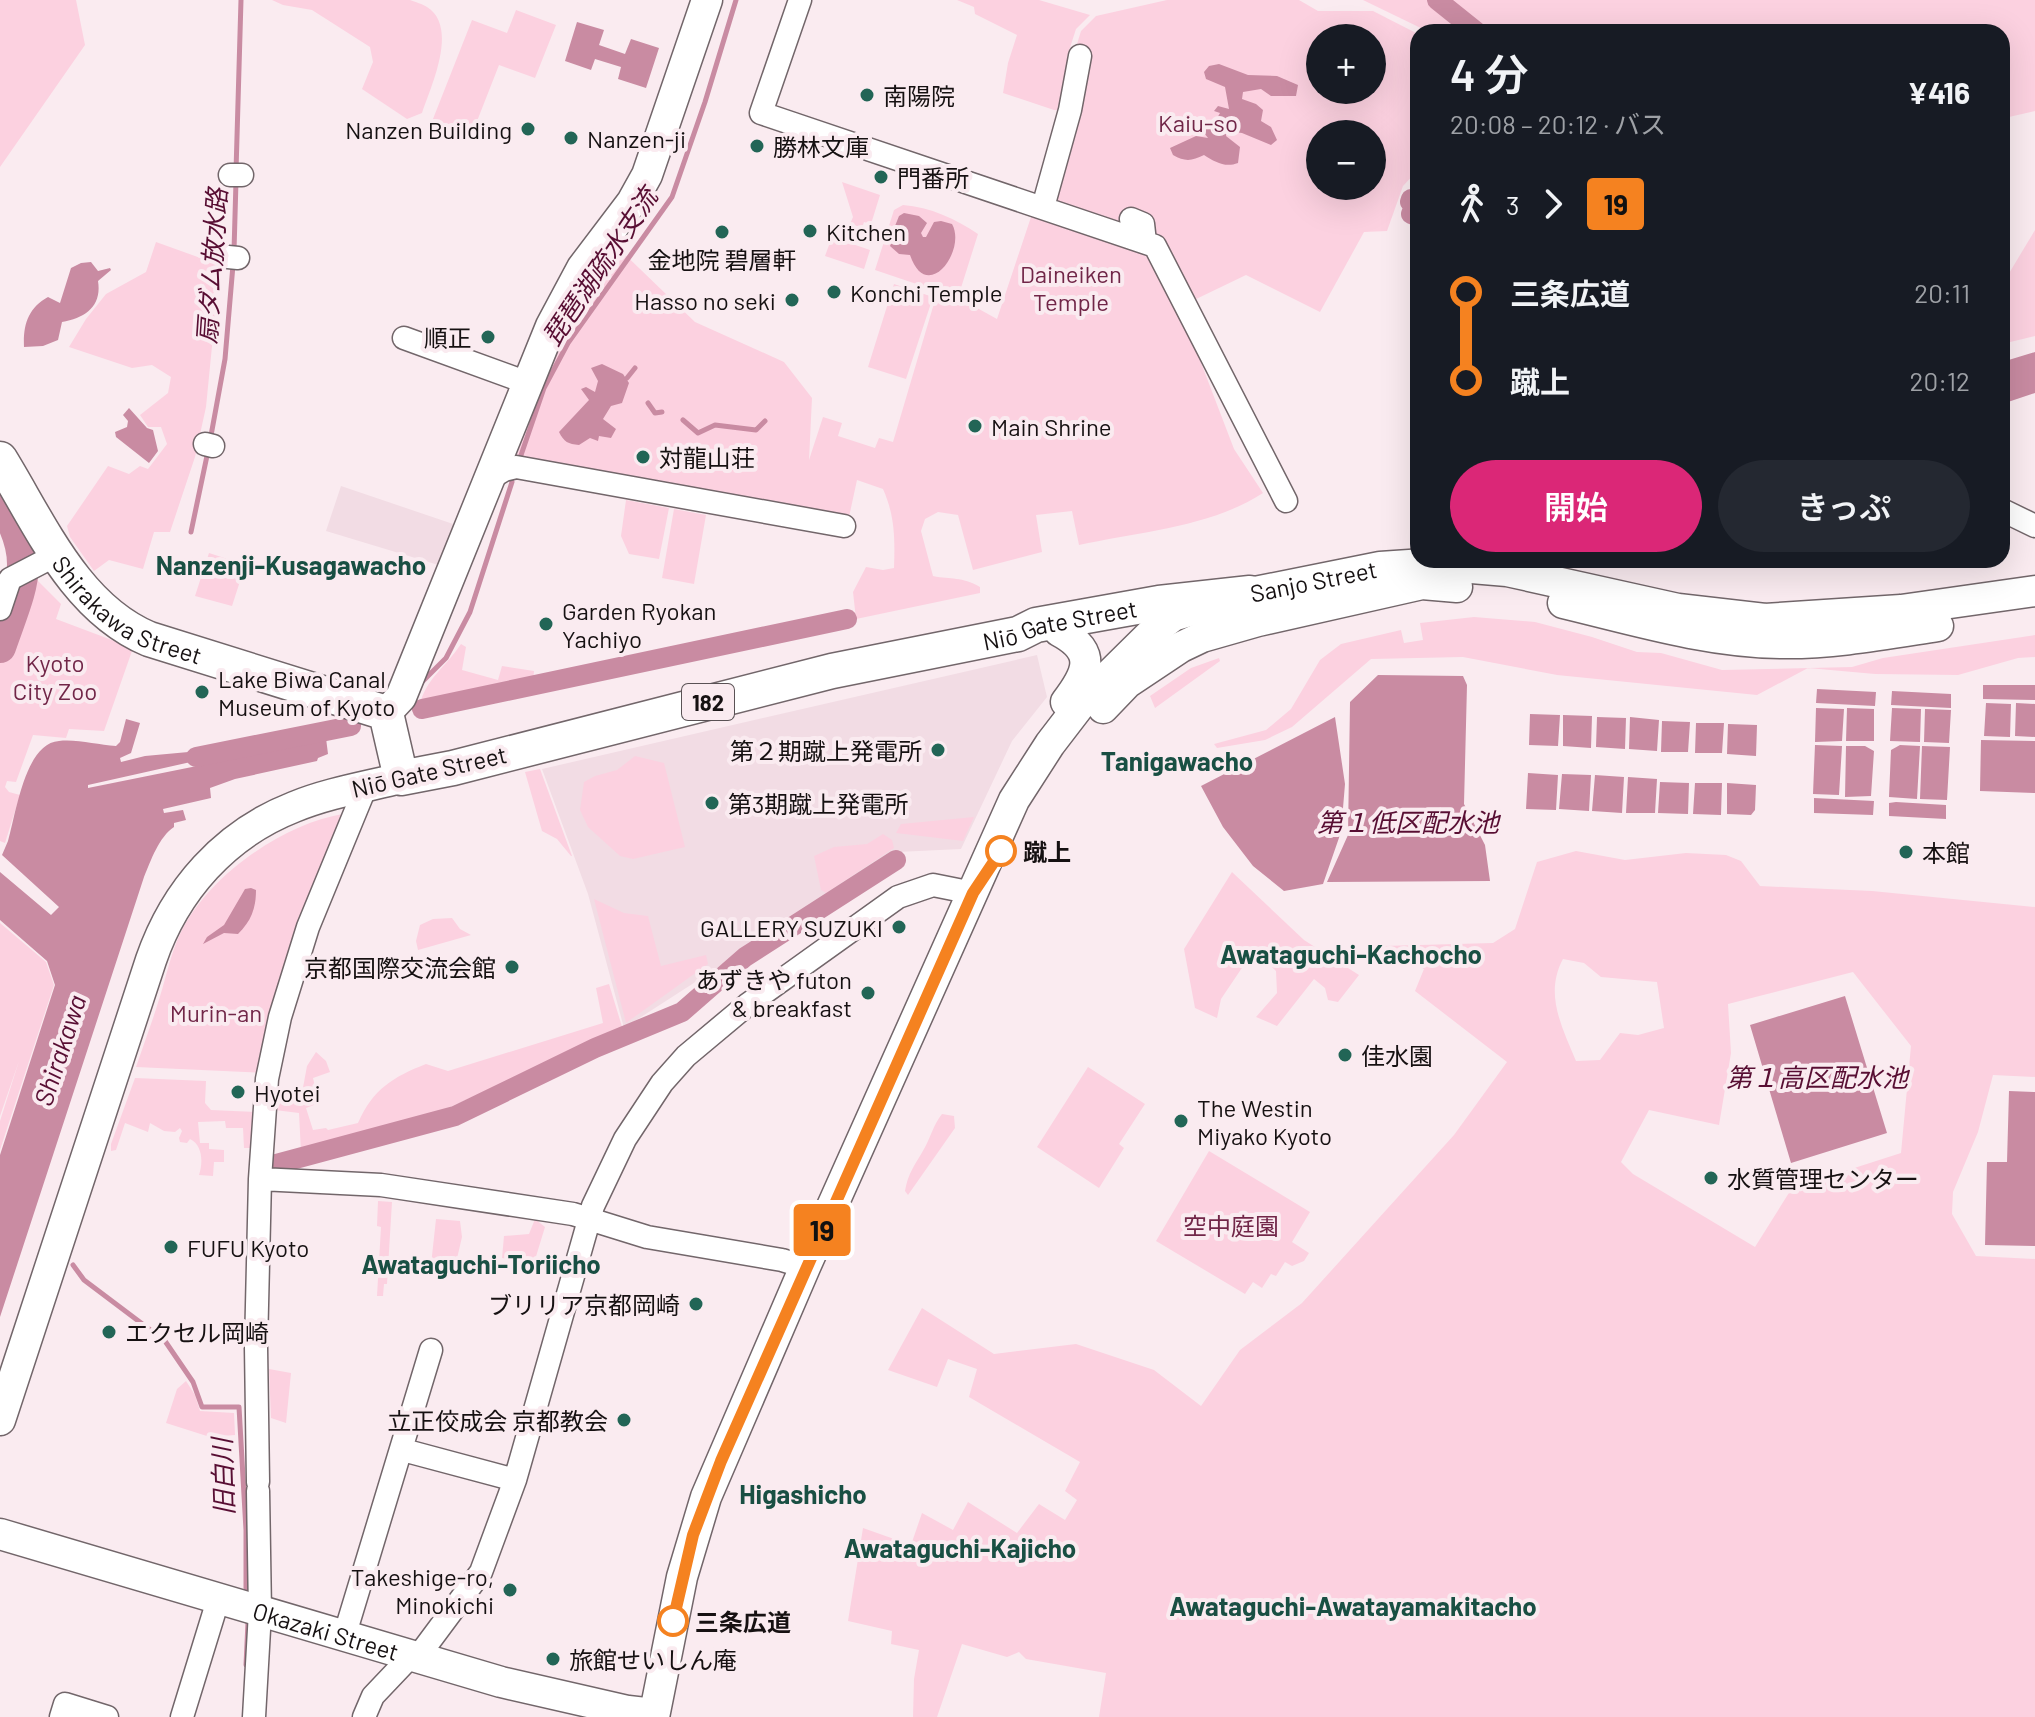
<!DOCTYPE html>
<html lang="ja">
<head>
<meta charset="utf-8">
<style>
  body { margin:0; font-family:Barlow,"Noto Sans JP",sans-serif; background:#242831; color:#f1f3f6; height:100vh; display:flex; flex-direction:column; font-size:30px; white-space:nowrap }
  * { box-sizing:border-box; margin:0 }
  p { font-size:26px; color:#9ea1a6 }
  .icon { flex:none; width:44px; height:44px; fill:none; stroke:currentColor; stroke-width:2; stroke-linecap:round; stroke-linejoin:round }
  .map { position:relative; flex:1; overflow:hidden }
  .panel { position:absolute; left:1410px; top:24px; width:600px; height:544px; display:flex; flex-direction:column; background:#171b24; border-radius:24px; box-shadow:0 8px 32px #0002 }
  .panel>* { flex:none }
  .badge { padding:0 16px; border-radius:6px; font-size:28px; line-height:52px }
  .buttons { position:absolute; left:1306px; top:24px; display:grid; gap:16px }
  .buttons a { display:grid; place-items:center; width:80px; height:80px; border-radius:50%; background:#171b24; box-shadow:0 8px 32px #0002; font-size:40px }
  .map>.badge { position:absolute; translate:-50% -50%; box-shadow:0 0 0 4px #fff }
  .legs { display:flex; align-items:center; gap:12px; height:88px; padding:0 40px; font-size:26px }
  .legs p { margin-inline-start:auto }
  .overview { display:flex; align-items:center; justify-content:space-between; height:136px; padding:0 40px }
  h1 { font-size:44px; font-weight:600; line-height:60px }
  .primary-button { display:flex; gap:16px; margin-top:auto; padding:16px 40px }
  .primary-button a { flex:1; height:92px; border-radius:48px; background:#db2777; color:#fff; font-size:32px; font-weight:600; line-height:92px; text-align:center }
  .primary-button a+a { background:#242831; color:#f1f3f6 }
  ul { padding:0 40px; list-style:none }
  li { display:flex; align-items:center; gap:28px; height:88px; font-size:30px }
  li i { display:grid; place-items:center; width:12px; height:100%; margin:0 10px; background:currentColor }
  li i::after { content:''; width:20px; height:20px; margin:-10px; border:6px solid; border-radius:50%; background:#171b24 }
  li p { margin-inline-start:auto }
  li:first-child i { background:linear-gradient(#0000 50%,currentColor 0) }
  li:last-child i { background:linear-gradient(currentColor 50%,#0000 0) }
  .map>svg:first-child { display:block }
</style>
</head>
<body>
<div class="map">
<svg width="2035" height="1717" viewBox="0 0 2035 1717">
  <rect width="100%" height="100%" fill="#faebf0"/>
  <!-- built -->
  <path fill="#f2dce4" d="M341,486L459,526L445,567L326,531Z
    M1037,655L1047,697L1012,741L961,849L897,852L624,1028L588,894L542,769Z"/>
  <!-- green -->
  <path fill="#fcd1e0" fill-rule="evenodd" d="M0,0H76L85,45L0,167Z
    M272,0H410C415,2 423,4 427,7C459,27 431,86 422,113L407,119L362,89L373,62L370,47L312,10L283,5Z
    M957,0H1039L1090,15L1076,29L1067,57L1066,111L1054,110L1003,93L1008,63L1017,35L975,14L974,7Z
    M1167,0H1299L1318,11H1373L1418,34V170L1403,186L1387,231L1364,232L1320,312L1246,275L1192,301L1162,248L1048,202L1074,54L1081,31L1096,16ZM1320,38H1372V90H1320ZM1320,134H1372V186H1320Z
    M1363,0H2035V111L2009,117L2002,116V32H1429Z
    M516,10L556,25L535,78L499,65L470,139L431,124L472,20L507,33Z
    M842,182L880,195L871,224L864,222L862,228L850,224L853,217Z
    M903,205C930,207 956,219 978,234L960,291L956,295H949L875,270L894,210Z
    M1033,211L1150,251L1190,334L1234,449L1263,493C1211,527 1139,532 1079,545L1072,511L1036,515L1042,552L973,570L958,515L938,512L925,519L921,531L933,576C952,580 961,576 980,587V593L856,619L853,592L866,567L883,570L894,568C895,539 895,516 883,489L857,480L849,517L506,464L564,311L612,242L695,322L784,362L812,398L809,460L823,417L842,423L838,436L875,448L879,438L893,442L935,300L959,298L997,319Z
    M2035,230V336L2002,344V285Z
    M832,237L870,250L864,269L825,256Z
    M156,242L220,265L206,407L195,457L170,532H154L143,569L109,560L94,571L70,537L67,526L108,466L129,474L140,466L148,469L167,444L161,427H148L140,415L168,393L171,377L152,365L132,368L69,347L86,319L106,294L146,272Z
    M894,284L933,297L906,379L868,367Z
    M626,500L669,508L659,559L629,554L621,536Z
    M674,509L706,515L694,584L662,578Z
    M209,553L252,567L249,574L243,572L232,606L195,596Z
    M34,577L61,604L56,619L133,648L104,731L69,729L66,738L33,735L16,782L7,781L5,787L9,792L20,795L5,843L0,841V658L25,582Z
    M1474,617L1535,622L1592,637L1637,652L1661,653L1722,670L1852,667L1883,658L2035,635V657L2018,658L1958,675L1875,674L1808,668L1757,695L1557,675L1463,657L1371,659L1292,727L1265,740L1217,748L1214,744L1266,730L1291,709L1320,660L1341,644L1401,630L1404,643L1423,640L1420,623Z
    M461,644L466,647L462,670L498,680L502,666L534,671L533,683L419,707C426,678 445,668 461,644Z
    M1219,658L1220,661L1155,708L1150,696L1191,668Z
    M635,756L664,763L685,847L633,859L620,856L588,827L580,810L584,782L595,776L617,770Z
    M540,769L572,856H571L557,839L542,831L525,772Z
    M343,814C304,896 283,985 265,1073L136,1067C146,1038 157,1009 165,979C169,965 173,949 180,934C207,877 282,824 343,814Z
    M974,817L963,841L896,833L901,824Z
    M883,834L892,840L894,848L826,893L821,890L814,856L834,847L867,844Z
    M1576,851L1625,860L1686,853L1726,855L1741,861L1760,886L1872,891L2035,907V1077L1993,1075L1978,1132L1953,1192L1952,1214L1976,1256L2035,1259V1717H1099L1106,1673L1026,1659L1019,1652L1007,1657L962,1644L937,1717H913L914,1679L919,1650L891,1644L892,1631L848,1621L863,1528L911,1545L922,1513L953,1530L968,1502L1017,1533L1039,1504L1065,1520L1077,1500L1065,1491L1080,1462L969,1397L977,1369L948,1359L937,1387L888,1370L922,1308L994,1354L1076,1344L1154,1370L1201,1406L1240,1350L1302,1303L1454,1135L1507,1062L1415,991L1424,969L1383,946L1493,943L1515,929L1537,862ZM1563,959L1584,963L1601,977L1657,982L1664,1028L1638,1035L1620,1033L1600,1060L1576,1061C1562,1027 1544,994 1563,959ZM1853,972L1911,1046L1901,1153L1792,1188L1755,1247L1633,1174L1621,1162L1649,1110L1719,1125L1731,1053L1728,1004Z
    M1232,872L1304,940L1359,975L1338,1002L1328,1000L1325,988L1314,979L1277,1026L1256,1017L1277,993L1276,971L1254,950L1221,999L1217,1018L1195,1008L1184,949Z
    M594,899L624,913L648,916L661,966L706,955L708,964L626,1023Z
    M452,918L460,929L471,935L418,950L416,941L420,925L433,919Z
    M0,923L46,962L54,985L0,1150V1121L19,1061L0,1116Z
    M609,984L623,1030L564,1057L549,1068L479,1094L448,1108L322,1149L301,1152L299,1113L275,1110L277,1092L302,1093L307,1066L316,1052L326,1061L330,1072L313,1078L319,1103L306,1108L313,1130L326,1128L328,1130L358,1123C373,1089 393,1077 426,1064L448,1071L603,1023L596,988Z
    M1088,1067L1145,1104L1119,1144L1124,1148L1099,1188L1037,1147Z
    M135,1078L206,1081L205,1103L211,1110L257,1112L256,1148H244L243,1128H226L225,1121L198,1122L200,1143H209V1149L224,1150V1162H214L213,1176L199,1175C203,1163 203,1145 190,1139L187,1143L180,1142L179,1138L182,1131L180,1128L175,1132L164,1131L150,1123L148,1132L125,1123L116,1150L111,1151V1144Z
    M942,1114L954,1116L955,1128L908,1195L905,1191C908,1173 915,1165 924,1149C931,1137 933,1125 942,1114Z
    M1209,1151L1310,1212L1292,1242L1309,1253L1304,1261L1292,1266L1285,1262L1276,1276L1271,1274L1262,1288L1253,1282L1245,1294L1156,1241Z
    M378,1201L392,1202L387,1284H384L383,1296H377L381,1227L377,1226Z
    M436,1219L460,1221L462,1237L455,1267L431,1265Z
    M535,1219L545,1227L534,1263L502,1258L504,1236L529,1234Z
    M269,1369L291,1373L286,1423L271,1418Z
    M186,1381L195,1395L200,1411L234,1413L235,1435L210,1437L166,1423L177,1389Z"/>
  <!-- water -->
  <path fill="#c98ba2" d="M577,22L604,30L599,45L625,54L631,39L659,48L646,88L618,79L621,67L595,59L591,70L565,61Z
    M1219,64L1248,75L1277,76L1298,85L1296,96H1271L1261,89L1243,92L1242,99L1256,104L1263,110L1261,121L1271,127L1277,140L1271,145L1242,133L1227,131L1226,136L1240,147L1238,163C1225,168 1215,162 1204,155C1192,161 1185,162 1173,155L1170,148L1196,136L1208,138L1201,129L1206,121L1216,120L1220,113L1214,111L1218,106L1229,109L1225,87L1206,79L1204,72L1209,66Z
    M904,213L919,216L927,223L921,233L923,237H926L934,222L941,221L952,224C967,250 927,305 910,255L899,254L890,246L892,241H897L898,237L893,231L899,216Z
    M91,262L98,271L110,268L111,270L98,281C102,306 86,318 62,322L58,340L43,346L24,347C23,325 28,308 48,297L60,303L71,268L81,263Z
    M2035,352V393L2002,404V362Z
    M602,364L623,374L629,383L622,403L611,406L603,419L616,429L611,438L599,436L598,441L590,438L579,445C568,444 564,442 559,432L589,400L581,389L586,387L595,392L598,381L591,368Z
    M129,408L147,428L153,430L158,451L149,463L116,437L115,432L127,427L128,421L123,415Z
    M1378,675L1463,676L1467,685L1464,804L1485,845L1490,881L1327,882L1348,835L1350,702Z
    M1983,685H2035V700L1983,699Z
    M1817,689L1876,692L1875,706L1816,703Z
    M1892,691L1951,694V708L1891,705Z
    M1986,703L2011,704L2010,737L1984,736Z
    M2016,703L2035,704V737L2015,736Z
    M1816,708L1844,709L1842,741L1815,742Z
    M1847,708L1874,709V741H1846Z
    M1892,708L1921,709L1920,742L1890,741Z
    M1925,709L1951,710L1949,743L1924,742Z
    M1530,714L1560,715L1558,746L1529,745Z
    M1563,715L1592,716L1591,748L1563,746Z
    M1335,717L1345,784L1341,832L1323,884L1284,891L1253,866L1223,827L1201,786Z
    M1597,717L1626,718L1625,749L1596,747Z
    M1630,717L1659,720L1657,751L1629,749Z
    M126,719L140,723L131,753L120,758L121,762L145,756L221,749L222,755L88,785V788L306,744L307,742L326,738L328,754L318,758L317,761L235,779L210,788L211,798L163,809L164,813L183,810L186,820L174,823V827C159,837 151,860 144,877L0,1317V1155L55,985L47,961L0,920V872L51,915L59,907L2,855L8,841C16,814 25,743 59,741C77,739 98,745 116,746L120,742Z
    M1662,721L1690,722L1688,752H1661Z
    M1696,723H1724L1722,753H1695Z
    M1728,724L1757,725L1756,756L1727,754Z
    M1981,740L2035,741V793L1980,791Z
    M1815,745L1842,746L1839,795L1813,794Z
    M1900,745L1920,746L1917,799L1889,797L1891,750Z
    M1846,746H1865L1874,751L1871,796L1845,797Z
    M1922,746L1950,747L1947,800L1920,799Z
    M1528,773L1558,775L1556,810L1526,809Z
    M1562,774L1591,775L1589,811L1559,809Z
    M1595,775L1624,777L1622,813L1592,811Z
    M1628,777L1657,779L1655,813H1626Z
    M1660,782L1689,783L1688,814L1658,813Z
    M1695,783H1722L1721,815L1693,814Z
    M1727,783L1756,785L1755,810L1751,815L1727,814Z
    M1814,798L1874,801L1873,815L1814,813Z
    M1896,802L1946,805V819L1889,816V803Z
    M251,888L256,890C256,909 251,921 238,934L224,933L203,944L207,937L224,925L245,889Z
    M1845,996L1887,1133L1791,1163L1750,1025Z
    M2009,1091L2035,1092V1246L1985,1245L1987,1162H2007Z"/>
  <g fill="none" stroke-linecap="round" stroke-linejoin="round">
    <!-- stream -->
    <path stroke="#c98ba2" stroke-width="5" d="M236,171L241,0
      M234,251L236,181
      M627,378L635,368
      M648,403L655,413L662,412
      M683,420L698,433L715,425L756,430L765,421
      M210,441L225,359L233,265
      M519,461L544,388L568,343L672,197L705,102L736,0
      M191,532L208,451
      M421,683L446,658L470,612L512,482
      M73,1265L84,1280L165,1341L193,1382L202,1407H239L246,1530V1588
      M246,1665L248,1622"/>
    <!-- canal -->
    <path stroke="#c98ba2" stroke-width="20" d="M1437,0L1477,32
      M1418,202L1411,199L1410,202L1415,204L1411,214L1416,216L1418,209
      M422,709L847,619
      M196,757L351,726
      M269,1166L455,1116L595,1048L682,1012L745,957L896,860"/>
    <!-- river -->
    <path stroke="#c98ba2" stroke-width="32" d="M0,500C39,559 21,586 0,647"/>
    <!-- street casing -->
    <g stroke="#72666a" stroke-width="25">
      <path id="street" d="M800,0L761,113L1155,246L1286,501
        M230,175H242
        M1043,207L1070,110L1080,56
        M1131,219L1143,224L1145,242
        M228,257L238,258
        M404,338L528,383
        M205,444L213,446
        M489,479L504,470L516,467L844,526
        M2002,510L2035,526
        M0,609L10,579L58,554
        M260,1179L381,1185L573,1214L647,1237L782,1260L805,1267
        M403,1450L515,1480
        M258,1482L256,1347L260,1179L267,1079L280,1017L308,927L366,786
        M344,1637L431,1350
        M417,1658L481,1572L515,1480L593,1206L625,1139L662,1083L686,1056L747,1005L898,897L933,885L973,893
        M61,1717L65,1704L107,1717
        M182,1717L218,1600
        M254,1717L260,1612L258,1491
        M364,1717L373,1696L411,1656"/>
    </g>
    <!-- secondary casing -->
    <g stroke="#72666a" stroke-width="33">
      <g id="secondary">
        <path d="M1563,603C1634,620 1706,642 1780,643C1833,644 1886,634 1938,626"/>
        <path d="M1059,631C1098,652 1088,673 1066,702"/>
        <path d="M1103,708L1127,683L1181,647L1202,637L1258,621L1422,584L1457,587"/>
        <path d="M386,713L401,697L551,326L582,268L632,202L647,175L707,0"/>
        <path d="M0,1420L151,960C175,890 225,834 294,807C328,793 365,787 401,778"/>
        <path id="s1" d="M0,1534L501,1682L628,1711L654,1714"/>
        <path id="s2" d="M654,1717L682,1577L706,1497L805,1267L1014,800L1050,744L1083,701L1156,629L1173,616L1250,593L1380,567L1424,564L1507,571L1678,609L1765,619L1901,610L2035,591"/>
      </g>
    </g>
    <!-- primary casing -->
    <g stroke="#72666a" stroke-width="37">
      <g id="primary">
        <path id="s3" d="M0,459C40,524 75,608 149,639L386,713L401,778L453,768L832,671L1018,634L1036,625L1159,603L1250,593"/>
      </g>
    </g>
    <!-- street -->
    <use href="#street" stroke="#fff" stroke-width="22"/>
    <!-- secondary -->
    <use href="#secondary" stroke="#fff" stroke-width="30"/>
    <!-- primary -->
    <use href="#primary" stroke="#fff" stroke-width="34"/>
  </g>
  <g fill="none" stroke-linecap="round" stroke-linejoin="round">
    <!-- line-1 casing -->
    <g stroke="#fff" stroke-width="18">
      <path id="line-1" d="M673,1621L693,1535L721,1461L973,893L1001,851"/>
    </g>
    <!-- line-1 -->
    <use href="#line-1" stroke="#f58220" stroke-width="12"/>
  </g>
  <!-- markers -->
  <g fill="#226556" stroke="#faebf0" stroke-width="3">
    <circle cx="867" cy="95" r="8"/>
    <circle cx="528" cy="129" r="8"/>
    <circle cx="571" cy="138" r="8"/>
    <circle cx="757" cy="146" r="8"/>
    <circle cx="881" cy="177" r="8"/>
    <circle cx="810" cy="231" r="8"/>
    <circle cx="722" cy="232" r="8"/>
    <circle cx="834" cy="292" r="8"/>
    <circle cx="792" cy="300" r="8"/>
    <circle cx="488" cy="337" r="8"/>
    <circle cx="975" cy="426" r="8"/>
    <circle cx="643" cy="457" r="8"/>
    <circle cx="546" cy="624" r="8"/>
    <circle cx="202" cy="692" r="8"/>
    <circle cx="938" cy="750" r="8"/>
    <circle cx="712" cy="803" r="8"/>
    <circle cx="1906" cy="852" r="8"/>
    <circle cx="899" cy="927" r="8"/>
    <circle cx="512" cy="967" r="8"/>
    <circle cx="868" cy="993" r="8"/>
    <circle cx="1345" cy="1055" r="8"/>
    <circle cx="238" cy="1092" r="8"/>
    <circle cx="1181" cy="1121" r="8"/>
    <circle cx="1711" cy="1178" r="8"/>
    <circle cx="171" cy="1247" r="8"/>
    <circle cx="696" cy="1304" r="8"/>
    <circle cx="109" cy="1332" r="8"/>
    <circle cx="624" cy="1420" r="8"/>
    <circle cx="510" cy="1590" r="8"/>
    <circle cx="553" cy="1659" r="8"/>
  </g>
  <g fill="#fff" stroke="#f58220" stroke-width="4">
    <circle cx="1001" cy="851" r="14"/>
    <circle cx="673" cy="1621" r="14"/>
  </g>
  <g text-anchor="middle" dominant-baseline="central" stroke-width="8" stroke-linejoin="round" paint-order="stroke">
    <!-- shield labels -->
    <rect fill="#faebf0" stroke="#5a5255" stroke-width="2" x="682" y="684" width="52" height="36" rx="6"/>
    <g font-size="22" font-weight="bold" fill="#161112">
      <text x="708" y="702">182</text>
    </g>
    <!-- poi labels -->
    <g font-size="24" fill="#161112" stroke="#faebf0" text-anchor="start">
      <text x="883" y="95">南陽院</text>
      <text x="512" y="129" text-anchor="end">Nanzen Building</text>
      <text x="587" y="138">Nanzen-ji</text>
      <text x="773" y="146">勝林文庫</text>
      <text x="897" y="177">門番所</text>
      <text x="826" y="231">Kitchen</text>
      <text x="722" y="259" text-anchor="middle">金地院 碧層軒</text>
      <text x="850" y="292">Konchi Temple</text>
      <text x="776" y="300" text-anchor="end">Hasso no seki</text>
      <text x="472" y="337" text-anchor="end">順正</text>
      <text x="991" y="426">Main Shrine</text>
      <text x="659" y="457">対龍山荘</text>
      <text x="562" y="610">Garden Ryokan<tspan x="562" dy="28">Yachiyo</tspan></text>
      <text x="218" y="678">Lake Biwa Canal<tspan x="218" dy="28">Museum of Kyoto</tspan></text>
      <text x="922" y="750" text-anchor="end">第２期蹴上発電所</text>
      <text x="728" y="803">第3期蹴上発電所</text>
      <text x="1922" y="852">本館</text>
      <text x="883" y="927" text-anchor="end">GALLERY SUZUKI</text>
      <text x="496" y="967" text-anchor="end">京都国際交流会館</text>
      <text x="852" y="979" text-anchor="end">あずきや futon<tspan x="852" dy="28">&amp; breakfast</tspan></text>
      <text x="1361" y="1055">佳水園</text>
      <text x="254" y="1092">Hyotei</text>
      <text x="1197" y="1107">The Westin<tspan x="1197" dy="28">Miyako Kyoto</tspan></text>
      <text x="1727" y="1178">水質管理センター</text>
      <text x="187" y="1247">FUFU Kyoto</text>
      <text x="680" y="1304" text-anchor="end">ブリリア京都岡崎</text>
      <text x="125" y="1332">エクセル岡崎</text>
      <text x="608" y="1420" text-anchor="end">立正佼成会 京都教会</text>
      <text x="494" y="1576" text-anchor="end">Takeshige-ro,<tspan x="494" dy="28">Minokichi</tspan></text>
      <text x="569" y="1659">旅館せいしん庵</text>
    </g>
    <!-- park labels -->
    <g font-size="24" fill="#712648" stroke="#faebf0">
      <text x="1198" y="122">Kaiu-so</text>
      <text x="1071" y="273">Daineiken<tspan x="1071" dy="28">Temple</tspan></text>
      <text x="55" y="662">Kyoto<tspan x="55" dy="28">City Zoo</tspan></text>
      <text x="216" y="1012">Murin-an</text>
      <text x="1231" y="1225">空中庭園</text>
    </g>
    <!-- street labels -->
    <g font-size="24" fill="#161112" stroke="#faebf0">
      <text stroke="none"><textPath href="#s2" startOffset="1378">Sanjo Street</textPath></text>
      <text stroke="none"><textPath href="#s3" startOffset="204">Shirakawa Street</textPath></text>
      <text stroke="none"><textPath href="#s3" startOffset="1230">Niō Gate Street</textPath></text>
      <text transform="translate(429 771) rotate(-13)">Niō Gate Street</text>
      <text stroke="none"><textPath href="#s1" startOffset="340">Okazaki Street</textPath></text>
    </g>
    <!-- stop labels -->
    <g font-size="24" font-weight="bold" fill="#161112" stroke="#faebf0" text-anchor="start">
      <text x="1023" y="851">蹴上</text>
      <text x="695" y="1621">三条広道</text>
    </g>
    <!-- water labels -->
    <g font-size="26" font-style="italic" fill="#580e33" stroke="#faebf0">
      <text transform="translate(211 266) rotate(-86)">扇ダム放水路</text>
      <text transform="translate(599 266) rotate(-56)">琵琶湖疏水支流</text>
      <text x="1408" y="821">第１低区配水池</text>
      <text transform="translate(59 1050) rotate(-72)">Shirakawa</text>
      <text x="1817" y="1076">第１高区配水池</text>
      <text transform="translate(222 1477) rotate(-92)">旧白川</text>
    </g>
    <!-- neighbourhood labels -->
    <g font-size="26" font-weight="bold" fill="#194f43" stroke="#faebf0">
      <text x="291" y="564">Nanzenji-Kusagawacho</text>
      <text x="1177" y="760">Tanigawacho</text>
      <text x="1351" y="953">Awataguchi-Kachocho</text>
      <text x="481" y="1263">Awataguchi-Toriicho</text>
      <text x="803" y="1493">Higashicho</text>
      <text x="960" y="1547">Awataguchi-Kajicho</text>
      <text x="1353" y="1605">Awataguchi-Awatayamakitacho</text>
    </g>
  </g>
</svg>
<div class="buttons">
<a>+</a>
<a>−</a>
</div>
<b class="badge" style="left:822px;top:1230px;background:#f58220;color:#111">19</b>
<section class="panel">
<div class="overview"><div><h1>4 分</h1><p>20:08 – 20:12 · バス</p></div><b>¥416</b></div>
<div class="legs"><svg class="icon" aria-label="walk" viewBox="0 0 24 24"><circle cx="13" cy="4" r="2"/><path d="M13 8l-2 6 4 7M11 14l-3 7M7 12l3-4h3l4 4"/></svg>3<svg class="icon" aria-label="forward" viewBox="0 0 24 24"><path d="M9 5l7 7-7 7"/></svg><b class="badge" style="background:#f58220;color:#111">19</b></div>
<ul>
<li><i style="color:#f58220"></i><b>三条広道</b><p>20:11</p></li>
<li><i style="color:#f58220"></i><b>蹴上</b><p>20:12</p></li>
</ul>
<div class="primary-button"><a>開始</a><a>きっぷ</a></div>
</section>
</div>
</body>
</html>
